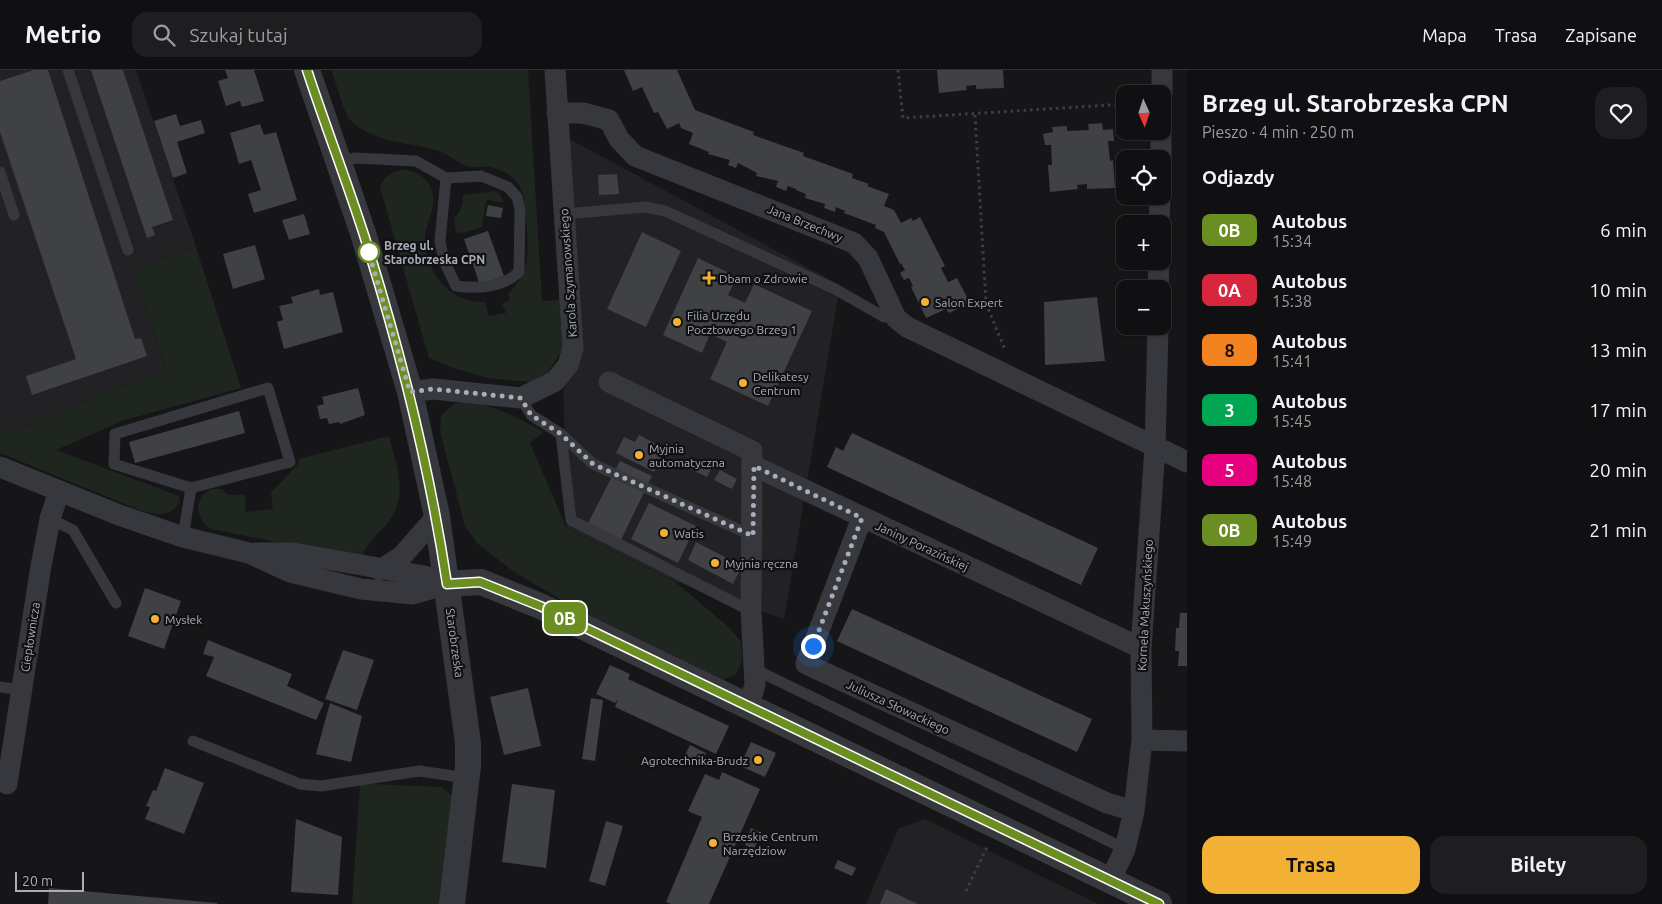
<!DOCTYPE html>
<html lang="pl">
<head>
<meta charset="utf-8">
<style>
  body { margin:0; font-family:Ubuntu,sans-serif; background:#1e1e20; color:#f1f3f6; height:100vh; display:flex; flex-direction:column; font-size:19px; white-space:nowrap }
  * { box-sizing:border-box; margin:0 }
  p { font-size:16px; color:#9c9d9f }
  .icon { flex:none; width:28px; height:28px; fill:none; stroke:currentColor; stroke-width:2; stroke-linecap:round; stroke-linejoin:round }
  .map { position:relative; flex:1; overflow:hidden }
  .details { display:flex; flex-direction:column; background:#101012; width:475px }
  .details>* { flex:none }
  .badge { padding:0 10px; border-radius:8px; font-size:18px; line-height:32px }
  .needle { width:32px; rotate:177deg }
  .fabs { position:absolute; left:1116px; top:15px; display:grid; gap:10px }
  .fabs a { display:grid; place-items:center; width:55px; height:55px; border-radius:10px; background:#101012; box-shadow:0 1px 4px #0004,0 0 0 1px #303032; font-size:25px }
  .scale { position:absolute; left:15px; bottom:12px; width:69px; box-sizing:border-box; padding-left:5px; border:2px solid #a8adb8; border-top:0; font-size:14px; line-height:18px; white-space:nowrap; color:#a8adb8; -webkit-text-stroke:4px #111113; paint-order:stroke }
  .you { position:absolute; width:25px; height:25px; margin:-12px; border:4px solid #fff; border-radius:50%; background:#1a73e8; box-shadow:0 0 0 8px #1a73e833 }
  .map>.badge { position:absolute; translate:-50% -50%; box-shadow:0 0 0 2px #fff }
  h2 { padding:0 15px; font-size:19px; line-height:45px }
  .round { display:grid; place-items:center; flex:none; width:52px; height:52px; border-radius:15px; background:#1e1e20 }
  .head { display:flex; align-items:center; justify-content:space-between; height:85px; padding:0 15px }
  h1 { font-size:24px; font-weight:700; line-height:38px }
  .cta { display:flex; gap:10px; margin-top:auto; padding:10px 15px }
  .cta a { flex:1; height:58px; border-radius:15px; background:#f2b134; color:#111; font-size:20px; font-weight:700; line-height:58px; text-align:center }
  .cta a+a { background:#1e1e20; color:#f1f3f6 }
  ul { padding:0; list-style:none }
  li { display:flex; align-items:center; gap:15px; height:60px; padding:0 15px }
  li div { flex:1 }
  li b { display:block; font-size:19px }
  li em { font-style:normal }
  li .badge { min-width:55px; font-weight:700; text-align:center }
  header { display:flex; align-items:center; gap:30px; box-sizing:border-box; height:70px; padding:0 25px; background:#101012; border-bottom:1px solid #303032 }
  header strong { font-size:24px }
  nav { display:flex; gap:28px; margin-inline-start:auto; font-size:18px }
  .search { width:350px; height:45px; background:#1e1e20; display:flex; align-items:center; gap:12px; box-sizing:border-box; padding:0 18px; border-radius:15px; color:#9c9d9f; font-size:19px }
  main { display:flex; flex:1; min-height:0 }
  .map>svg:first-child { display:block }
</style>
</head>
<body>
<header>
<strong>Metrio</strong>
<div class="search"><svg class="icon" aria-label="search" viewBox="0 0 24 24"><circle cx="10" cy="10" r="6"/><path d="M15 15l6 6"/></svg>Szukaj tutaj</div>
<nav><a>Mapa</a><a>Trasa</a><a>Zapisane</a></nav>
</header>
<main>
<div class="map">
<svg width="1187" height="834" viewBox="0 0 1187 834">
  <rect width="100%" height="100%" fill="#161618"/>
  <!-- built -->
  <path fill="#222225" d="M0,0H136L196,177L131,198L166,298L12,362L0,358Z
    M551,59L840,215L784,549L674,511L567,459L561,230Z
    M925,749L1010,791L1099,834H866L898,759Z"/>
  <!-- green -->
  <path fill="#1e261f" d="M331,0H528L542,231L561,230L562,280L548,302L530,312L487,308L453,298L429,288L380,117C391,90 427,97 433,124C436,137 426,153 425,166C423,200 450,234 485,232L489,246L506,243L502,234L510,230L508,224C528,205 529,187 527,161C525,129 527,105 489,97C483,96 476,98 470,97C459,94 450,85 439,81C410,72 373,73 350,50C343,42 336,11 331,0Z
    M495,121L500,124L503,132H493L491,129L486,131L482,157L464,163L456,162L454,148C462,141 463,134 463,125Z
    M196,177L241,318L125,350L56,380L179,426L180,430C171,448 159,445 142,441L0,383V358L12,362L166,298L131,198Z
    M466,330C493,336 519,347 543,362L530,373L567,459L674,511L725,554L741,571L742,592L736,604L720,611L573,537L513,501L478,474L465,456L440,362L441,346L454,334Z
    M389,366C397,399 410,427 386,455C375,467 366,474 361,489L211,459C190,447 196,415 222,419L228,425H245L246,442L273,439L271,423L299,393L298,389Z
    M372,714L441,717L452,726L442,834H352L360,715Z"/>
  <!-- building -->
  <path fill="#404145" d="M34,0H48L135,269L141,268L147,286L32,325L26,306L76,289L0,62V11Z
    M91,0H123L173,150L152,157L155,165L147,168Z
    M225,0H254L264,31L242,37L240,31L226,36L218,11L228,8Z
    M624,0H677L695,40L754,62L753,65L804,83L803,86L853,104L852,108L869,114L867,116L889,124L884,136L894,140L901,153L911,148L913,151L920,147L945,196L941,198L948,212L957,208L970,233L949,243L946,239L926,248L911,217L913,216L909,208L904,210L900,203L905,200L901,193L900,194L884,162L875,158L876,155L844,143L845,141L836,137L835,142L824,138L825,134L805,128L806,124L796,120V119L788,116L786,121L776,117L778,111L756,106L757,103L738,93L736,98L728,95L730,90L708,84L709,82L689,74L693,63L681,58L679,53L667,59L658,42L654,43L642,17L633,21Z
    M937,0H1003L1004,18L976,19V15L966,16L967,20L939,23Z
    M176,44L180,56L201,50L205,63L177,72L187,103L173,108L154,51Z
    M1102,53L1103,60L1113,59L1114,71H1108L1110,91L1113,90L1115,118L1087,119V114L1077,115L1078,119L1050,122L1048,95H1052L1051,75H1045L1043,64L1053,62L1052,57L1067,56V61L1089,60L1088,54Z
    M260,54L264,65L276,62L297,130L254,143L248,124L261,120L251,90L239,94L230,63Z
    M617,104L619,124L599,125L598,105Z
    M488,135L503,138L501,148L486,146Z
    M304,144L310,164L289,170L282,150Z
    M488,161L504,206L480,215L464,169Z
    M642,162L681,181L646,257L607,239Z
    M255,175L265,209L233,219L223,184Z
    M698,188L737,207L728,225L745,233L754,214L812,241L768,336L710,309L727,272L710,264L702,283L663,265Z
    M319,219L320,225L333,222L343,262L284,279L277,252L283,250L279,236L293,233L291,227Z
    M1097,227L1105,291L1045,295L1044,232Z
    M358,318L365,345L340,354L339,352L329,354L327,348L320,349L317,336L324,334L322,327Z
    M239,341L245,363L135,393L129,372Z
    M852,363L1098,478L1081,515L827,397L836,377L843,381Z
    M639,365L658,375L654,382L662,386L654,402L616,383L624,367L635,372Z
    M695,389L712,397L707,407L690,399Z
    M620,391L652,406L620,472L587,455Z
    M720,400L737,409L732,419L714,410Z
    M649,433L696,456L678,493L631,469Z
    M696,472L742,496L733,514L688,490Z
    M145,518L181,531L164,579L128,566Z
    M852,539L1092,649L1077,682L837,571Z
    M1180,543H1187V596H1178L1179,581H1175L1176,558H1179Z
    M208,570L292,604L287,616L324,633L316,650L206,606L214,587L203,584Z
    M343,580L374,590L357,640L325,629Z
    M610,595L630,604L628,609L729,656L716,684L615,637L618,629L615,633L596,624Z
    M528,618L541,676L504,685L490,627Z
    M591,628L603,630L595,691L582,689Z
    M330,633L362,646L351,692L316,684Z
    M751,672L776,683L765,707L740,696Z
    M690,675L706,683L700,695L684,687Z
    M165,698L204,713L184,764L145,749L150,737L146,736L153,720L156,721Z
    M722,702L760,719L709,834H671L666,832L702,747L688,741L705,704L719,710Z
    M512,714L555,720L546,798L502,792Z
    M296,749L342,767L338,825L291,822Z
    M606,751L623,756L605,816L589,811Z
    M751,758L761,762L754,779L745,775Z
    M838,790L856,798L852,806L834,798Z
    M49,818L217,833V834H48Z
    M886,819L918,834H880Z"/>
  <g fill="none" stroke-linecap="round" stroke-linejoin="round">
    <!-- path -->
    <path stroke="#3d3f44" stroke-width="3" stroke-dasharray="2.5 4" stroke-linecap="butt" d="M898,0L903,48L1125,34
      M975,45L986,233L1005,280
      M966,821L987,777"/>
    <!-- service -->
    <path stroke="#37383d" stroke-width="11" d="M68,0L128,180
      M338,92L355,88L416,91L446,108L481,106L508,117L517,127L520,139L519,202C502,218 479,219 456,216L444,191L440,171L446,108
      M0,102L14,145
      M564,144L645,137L665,141L835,219L884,247L896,248
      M268,318L290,392L191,418L114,394L115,364Z
      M521,328L531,345L561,364L593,394L753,466
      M561,364L571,450L751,541
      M50,449L73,460L116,533
      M183,467L191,418
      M754,599L1115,774
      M0,617L22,620
      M193,671L300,714L321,716L419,701L467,708"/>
    <!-- minor -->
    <path stroke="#37383d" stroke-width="21" d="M1162,24V0
      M557,43H583L609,50L619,69L635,86L854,173L868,188L896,248L907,257L1187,392
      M1161,89V61
      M1159,154L1160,126
      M1158,219L1159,191
      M609,312L752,381L751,541L755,615L748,637
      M410,322L433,319L521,328L555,311L568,295L573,278L555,0
      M754,396L1141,578
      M0,397L119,445L183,467L249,483L290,502L361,519L413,524L447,514
      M862,448L806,594L1107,733L1134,741
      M256,483H293L424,506L447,514
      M380,500L402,486L437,446
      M1142,670L1187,671
      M7,714L41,496L50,449L59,421
      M1111,809L1125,779L1134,741L1142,670L1141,578L1155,378L1158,256"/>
    <!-- tertiary -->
    <path stroke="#37383d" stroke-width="26" d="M307,0L363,163L410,322L437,446L468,673V696L452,834
      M447,514L481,512L540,536L1159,834"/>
  </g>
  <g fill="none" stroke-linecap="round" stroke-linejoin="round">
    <!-- line casing -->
    <g stroke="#fff" stroke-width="11">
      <path id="line" d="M307,0C325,55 346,109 364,165C400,279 429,395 447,514L480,512L540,536L1159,834"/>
    </g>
    <!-- line -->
    <use href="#line" stroke="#6b8e23" stroke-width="8"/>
    <!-- walk -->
    <path stroke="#a8adb8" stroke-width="5" stroke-dasharray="0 9" d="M369,182L368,180L410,322L433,319L521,328L531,345L561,364L593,394L753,466L754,396L862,448L813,576"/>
  </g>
  <!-- markers -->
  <circle fill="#fff" stroke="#6b8e23" stroke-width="2.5" cx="369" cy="182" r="10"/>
  <g fill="#f2b134" stroke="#111113" stroke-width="2">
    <path d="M706.5 200.5h5v5h5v5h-5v5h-5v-5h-5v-5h5z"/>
    <circle cx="925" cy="232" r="5"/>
    <circle cx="677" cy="252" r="5"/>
    <circle cx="743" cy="313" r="5"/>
    <circle cx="639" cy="385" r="5"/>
    <circle cx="664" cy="463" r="5"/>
    <circle cx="715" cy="493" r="5"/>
    <circle cx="155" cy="549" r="5"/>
    <circle cx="758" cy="690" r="5"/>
    <circle cx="713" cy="773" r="5"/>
  </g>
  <g text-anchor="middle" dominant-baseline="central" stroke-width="4.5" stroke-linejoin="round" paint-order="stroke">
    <!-- street labels -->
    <g font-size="12" fill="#a8adb8" stroke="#111113">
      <text transform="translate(805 153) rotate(22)">Jana Brzechwy</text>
      <text transform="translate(568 203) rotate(-94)">Karola Szymanowskiego</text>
      <text transform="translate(922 476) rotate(25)">Janiny Porazińskiej</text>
      <text transform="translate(1145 535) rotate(-87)">Kornela Makuszyńskiego</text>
      <text transform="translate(30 567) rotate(-81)">Ciepłownicza</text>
      <text transform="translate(455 573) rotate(82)">Starobrzeska</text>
      <text transform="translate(898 637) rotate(25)">Juliusza Słowackiego</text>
    </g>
    <!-- stop labels -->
    <g font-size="12" font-weight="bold" fill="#a8adb8" stroke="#111113" text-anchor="start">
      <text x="384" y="175">Brzeg ul.<tspan x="384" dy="14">Starobrzeska CPN</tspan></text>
    </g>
    <!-- poi labels -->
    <g font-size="12" fill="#a8adb8" stroke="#111113" text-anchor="start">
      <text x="719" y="208">Dbam o Zdrowie</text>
      <text x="935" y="232">Salon Expert</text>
      <text x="687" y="245">Filia Urzędu<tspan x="687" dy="14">Pocztowego Brzeg 1</tspan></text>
      <text x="753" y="306">Delikatesy<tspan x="753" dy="14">Centrum</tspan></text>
      <text x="649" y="378">Myjnia<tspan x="649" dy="14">automatyczna</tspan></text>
      <text x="674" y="463">Watis</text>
      <text x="725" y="493">Myjnia ręczna</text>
      <text x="165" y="549">Mysłek</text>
      <text x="748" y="690" text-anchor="end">Agrotechnika-Brudz</text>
      <text x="723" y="766">Brzeskie Centrum<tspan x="723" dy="14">Narzędziow</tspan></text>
    </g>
  </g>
</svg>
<div class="fabs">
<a><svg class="needle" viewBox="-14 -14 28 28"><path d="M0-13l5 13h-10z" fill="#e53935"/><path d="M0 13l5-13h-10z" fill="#9c9d9f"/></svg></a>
<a><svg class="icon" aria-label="locate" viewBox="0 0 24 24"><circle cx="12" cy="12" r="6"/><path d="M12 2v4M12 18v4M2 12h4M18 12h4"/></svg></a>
<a>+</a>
<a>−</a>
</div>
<div class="scale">20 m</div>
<div class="you" style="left:813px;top:576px"></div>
<b class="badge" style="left:565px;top:548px;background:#6b8e23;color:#fff">0B</b>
</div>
<section class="details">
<div class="head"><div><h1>Brzeg ul. Starobrzeska CPN</h1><p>Pieszo · 4 min · 250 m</p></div><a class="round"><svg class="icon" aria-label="heart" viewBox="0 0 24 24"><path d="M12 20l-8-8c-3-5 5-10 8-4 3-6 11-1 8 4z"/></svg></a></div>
<h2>Odjazdy</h2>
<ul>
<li><span class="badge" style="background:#6b8e23;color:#fff">0B</span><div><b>Autobus</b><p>15:34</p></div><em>6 min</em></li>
<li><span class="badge" style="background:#d7263d;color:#fff">0A</span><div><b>Autobus</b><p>15:38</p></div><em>10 min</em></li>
<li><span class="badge" style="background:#f58220;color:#111">8</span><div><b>Autobus</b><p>15:41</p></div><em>13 min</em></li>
<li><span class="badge" style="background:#00a651;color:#fff">3</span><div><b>Autobus</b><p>15:45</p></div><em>17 min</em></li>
<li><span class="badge" style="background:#e6007e;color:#fff">5</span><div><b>Autobus</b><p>15:48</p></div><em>20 min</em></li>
<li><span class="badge" style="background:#6b8e23;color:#fff">0B</span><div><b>Autobus</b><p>15:49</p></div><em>21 min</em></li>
</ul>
<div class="cta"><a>Trasa</a><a>Bilety</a></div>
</section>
</main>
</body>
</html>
